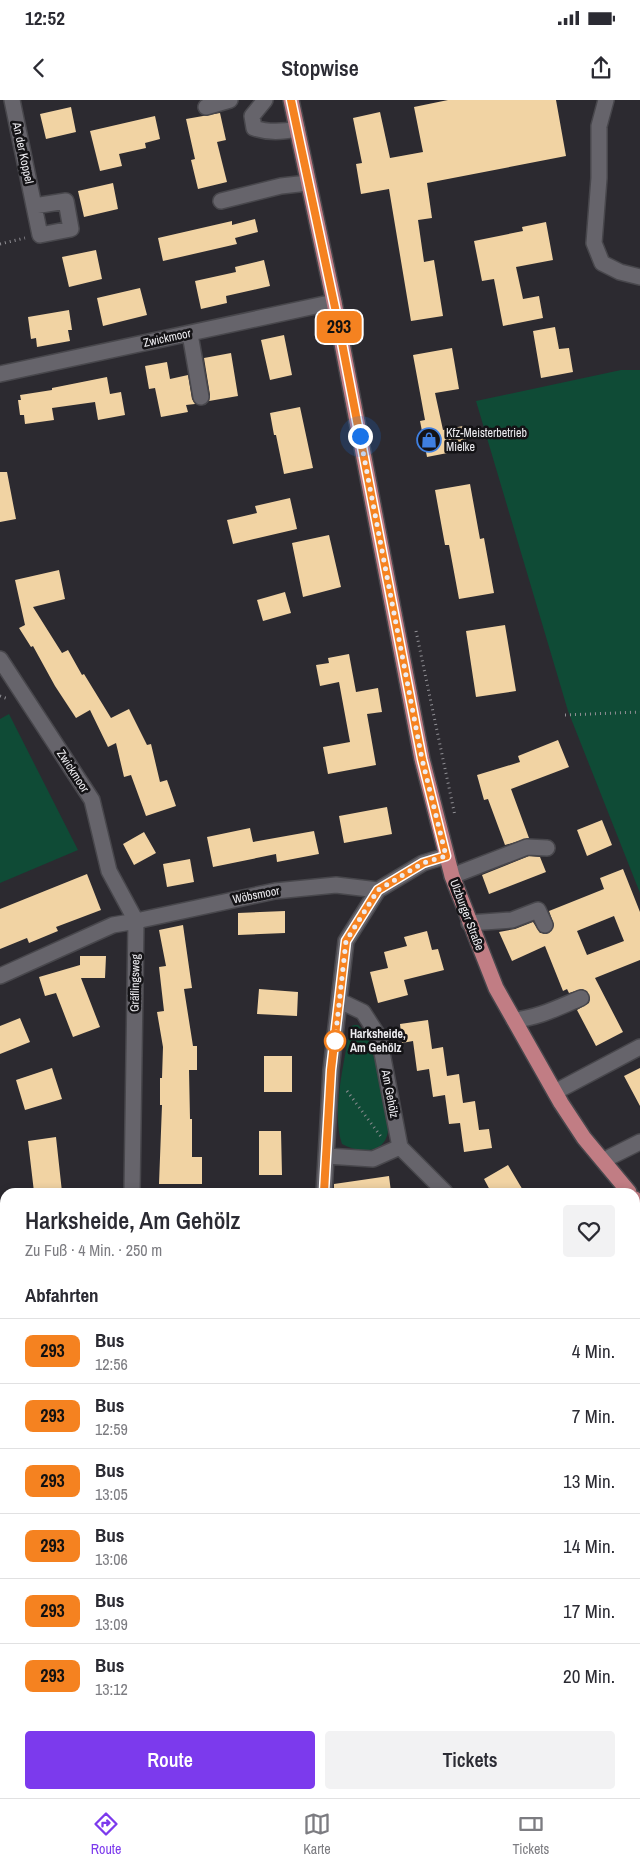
<!DOCTYPE html>
<html lang="de">
<head>
<meta charset="utf-8">
<style>
  body { margin:0; font-family:"Archivo Narrow",sans-serif; background:#f2f2f3; color:#2b2b33; height:100vh; display:flex; flex-direction:column; font-size:19px; white-space:nowrap }
  * { box-sizing:border-box; margin:0 }
  p { font-size:16px; color:#7c7c81 }
  .icon { flex:none; width:28px; height:28px; fill:none; stroke:currentColor; stroke-width:2; stroke-linecap:round; stroke-linejoin:round }
  .map { position:relative; flex:1; overflow:hidden }
  .panel { position:absolute; left:0px; top:1088px; width:640px; height:611px; display:flex; flex-direction:column; background:#fff; border-radius:15px 15px 0 0; box-shadow:0 2px 8px #0003 }
  .panel>* { flex:none }
  .badge { padding:0 10px; border-radius:8px; font-size:18px; line-height:32px }
  .you { position:absolute; width:25px; height:25px; margin:-12px; border:4px solid #fff; border-radius:50%; background:#1a73e8; box-shadow:0 0 0 8px #1a73e833 }
  .map>.badge { position:absolute; translate:-50% -50%; box-shadow:0 0 0 2px #fff }
  h2 { padding:0 25px; font-size:19px; line-height:45px }
  .round { display:grid; place-items:center; flex:none; width:52px; height:52px; border-radius:5px; background:#f2f2f3 }
  .overview { display:flex; align-items:center; justify-content:space-between; height:85px; padding:0 25px }
  h1 { font-size:24px; font-weight:600; line-height:38px }
  .button { display:flex; gap:10px; margin-top:auto; padding:10px 25px }
  .button a { flex:1; height:58px; border-radius:5px; background:#7c3aed; color:#fff; font-size:20px; font-weight:600; line-height:58px; text-align:center }
  .button a+a { background:#f2f2f3; color:#2b2b33 }
  ul { padding:0; list-style:none }
  li { display:flex; align-items:center; gap:15px; height:65px; padding:0 25px; border-top:1px solid #e1e1e2 }
  li div { flex:1 }
  li b { display:block; font-size:19px }
  li em { font-style:normal }
  li .badge { min-width:55px; font-weight:700; text-align:center }
  .status { display:flex; justify-content:space-between; align-items:center; height:35px; padding:0 25px; background:#fff; direction:ltr }
  .status svg { height:14px; fill:currentColor }
  header { display:flex; justify-content:space-between; align-items:center; height:65px; padding:0 25px; background:#fff; font-size:22px; font-weight:600 }
  .tab-bar { display:flex; justify-content:space-around; align-items:center; height:70px; border-top:1px solid #e1e1e2; background:#fff; font-size:14px; color:#7c7c81 }
  .tab-bar a { display:grid; justify-items:center; gap:2px }
  .tab-bar .current { color:#7c3aed }
  .map>svg:first-child { display:block }
</style>
</head>
<body>
<div class="status"><b>12:52</b><svg viewBox="0 0 49 12"><path d="M0 12V9h3v3zM5 12V6h3v6zM10 12V3h3v9zM15 12V0h3v12zM26 1h20v11H26zM47 4h2v5h-2z"/></svg></div>
<header><svg class="icon" aria-label="back" viewBox="0 0 24 24"><path d="M15 5l-7 7 7 7"/></svg>Stopwise<svg class="icon" aria-label="share" viewBox="0 0 24 24"><path d="M12 15V3M7 8l5-5 5 5M5 13v7h14v-7"/></svg></header>
<div class="map">
<svg width="640" height="1698" viewBox="0 0 640 1698">
  <rect width="100%" height="100%" fill="#2c2a30"/>
  <!-- green -->
  <path fill="#0f4b36" d="M621,270H640V793L568,611L476,301Z
    M9,614L78,750L0,783V619Z
    M354,925H358C361,928 364,931 366,934C372,943 390,1021 388,1031C385,1055 358,1053 342,1044C331,1013 345,960 350,927Z
    M635,1598H640V1694L614,1698H416V1694H635Z
    M16,1694H357L358,1698H13Z"/>
  <!-- building -->
  <path fill="#f1d3a3" fill-rule="evenodd" d="M448,0H556L566,56L427,83L432,118L418,120L424,162L434,160L443,216L411,221L389,89L361,94L356,64L362,63L353,18L380,12L390,58L423,52L414,7Z
    M71,7L76,32L46,39L40,14Z
    M220,13L226,40L217,42L227,82L198,89L191,60L195,59L186,19Z
    M155,16L160,39L145,43L146,48L119,54L122,66L100,71L90,31Z
    M113,83L118,109L84,117L78,91Z
    M255,119L258,132L235,138L237,144L163,161L158,138L232,121V125Z
    M546,122L553,160L516,167L523,199L539,196L543,218L503,226L494,179L482,181L474,141L523,131L522,127Z
    M96,150L102,179L69,187L62,157Z
    M264,160L270,186L226,196L227,203L201,209L195,181L236,172L235,167Z
    M140,188L147,215L103,226L97,198Z
    M69,210L72,230H68L70,241L37,247L36,238L31,239L28,217Z
    M555,227L559,249L569,248L573,272L541,278L533,231Z
    M284,235L292,275L270,280L261,240Z
    M452,248L459,289L435,293L443,330L463,326L468,349L427,357L420,321L425,320L413,255Z
    M231,253L238,296L209,301L210,295L204,258Z
    M167,262L170,279L188,275L192,299L195,304L186,305L188,312L161,317L155,288L149,289L145,266Z
    M107,277L110,294L121,292L125,315L98,320L95,302L52,308L54,320L25,324L24,315H20L18,300H21L20,295L52,290V288Z
    M300,307L313,368L284,374L276,335H274L270,313Z
    M0,372H7L16,419L0,422Z
    M470,384L480,439L484,438L494,493L459,499L449,445H445L435,390Z
    M290,398L297,429L233,444L227,420L257,413L255,406Z
    M329,435L341,487L303,497L292,443Z
    M59,470L65,499L33,507L62,553L68,550L82,575L84,574L111,618L129,609L147,645L151,644L160,682L167,680L176,706L146,716L131,675L124,677L116,643L108,647L90,610L76,618L55,586L33,546L31,547L19,528L25,525L15,480Z
    M285,492L291,513L263,521L257,500Z
    M505,525L516,591L476,597L466,531Z
    M349,554L356,592L378,588L382,612L367,614L376,665L328,674L323,647L350,642L339,582L320,586L316,565L329,563L328,558Z
    M558,640L569,667L511,689L529,738L505,745L488,699L484,700L477,675L520,662L518,656Z
    M387,707L392,734L344,743L339,716Z
    M602,720L612,745L587,756L577,730Z
    M250,728L253,742L314,731L319,754L277,762L276,754L213,767L207,737Z
    M144,732L156,753L134,765L123,744Z
    M529,756L540,757L546,772L489,794L482,775Z
    M190,759L194,782L167,787L163,764Z
    M623,769L640,812V860L595,878L623,932L596,946L577,910L589,903L590,899L587,891L582,889L569,893L567,889L563,891L545,846L512,861L499,832L515,829L533,822L540,833H549L554,825L549,811L604,789L600,778ZM614,816L624,841L587,855L577,831Z
    M87,774L101,810L56,827L58,831L29,843L27,838L0,849V809Z
    M285,811V833L238,835V813Z
    M183,825L192,888L184,889L193,946H197V970H189L190,1019H192V1057H202V1084H159L162,1005H160V978H162L163,947L157,912L164,911L159,867L166,866L159,830Z
    M427,831L432,850L438,849L444,870L404,880L408,895L378,903L370,872L388,868L384,852L407,846L404,837Z
    M80,856H106L105,878H81L100,927L73,937L56,893L45,896L39,877L80,865Z
    M259,889L298,892L297,916L257,914Z
    M20,918L30,942L0,954V926Z
    M428,920L432,949L443,947L447,976L459,974L463,1003L475,1001L479,1030L489,1029L492,1048L464,1052L460,1023L449,1024L445,995L433,997L429,969L417,971L413,941L402,943L400,924Z
    M264,956H292V992H264Z
    M52,968L62,999L25,1010L16,980Z
    M640,968V1006L624,976Z
    M259,1031H281L282,1075H259Z
    M56,1037L62,1092H34L28,1041Z
    M508,1065L524,1092H491L484,1079Z
    M389,1076L391,1092H334V1084Z"/>
  <g fill="none" stroke-linecap="round" stroke-linejoin="round">
    <!-- minor casing -->
    <g stroke="#48474c" stroke-width="18">
      <path id="minor" d="M12,0L40,135L71,129L66,101L34,106
        M265,0L252,16L254,28C269,33 282,32 297,29
        M606,0L599,26V78L594,143L602,163L620,172L640,177
        M206,7L230,0
        M221,101L281,86L308,83
        M190,234L201,297
        M0,274L334,202
        M0,559L92,700L109,771L136,821L275,791L336,785L378,790
        M452,776L527,747L547,748
        M469,823L512,820L538,810L545,825
        M0,876L113,825L136,821L132,1092
        M340,901L363,912L379,937L400,1047L445,1092
        M514,920C538,918 559,907 581,898
        M555,992L640,947
        M327,1056L373,1059L400,1047
        M604,1061L610,1057L640,1042
        M324,1092L331,970L346,841L378,790L423,763L446,756
        M635,1278L640,1282
        M635,1415L640,1411
        M0,1463H5
        M635,1541V1542
        M0,1645L5,1634
        M382,1694L383,1698"/>
    </g>
    <!-- major casing -->
    <g stroke="#48474c" stroke-width="18">
      <path id="major" d="M291,0L334,202L422,659L452,776L496,888L561,1003L584,1038L629,1092
        M635,1099L640,1106"/>
    </g>
    <!-- path -->
    <path stroke="#908f94" stroke-width="3" stroke-dasharray="1 4" stroke-linecap="butt" d="M0,144L25,138
      M416,531L455,716
      M0,596L8,599
      M565,615L640,612
      M347,991L382,1038"/>
    <!-- minor -->
    <use href="#minor" stroke="#66646b" stroke-width="15"/>
    <!-- major -->
    <use href="#major" stroke="#c17d84" stroke-width="15"/>
  </g>
  <g fill="none" stroke-linecap="round" stroke-linejoin="round">
    <!-- line casing -->
    <g stroke="#fff" stroke-width="11">
      <path id="line" d="M291,0L337,217L422,659L446,756L423,763L378,790L346,841L331,970L324,1092"/>
    </g>
    <!-- line -->
    <use href="#line" stroke="#f58220" stroke-width="8"/>
    <!-- walk -->
    <path stroke="#edecf0" stroke-width="5" stroke-dasharray="0 9" d="M335,941L346,841L378,790L423,763L446,756L422,659L360,336"/>
  </g>
  <!-- icons -->
  <defs>
    <g id="shop-ring" transform="scale(1.25)"><circle r="9.5" fill="#141316" stroke="#3f7fe0" stroke-width="1.5"/><path d="M-5-2.5h2.3a2.7 3.5 0 0 1 5.4 0H5L5.5 6h-11ZM-1.5-2.5h3a1.5 2.3 0 0 0-3 0Z" fill="#3f7fe0"/></g>
  </defs>
  <g fill-rule="evenodd">
    <use href="#shop-ring" x="429" y="340"/>
  </g>
  <!-- markers -->
  <circle fill="#fff" stroke="#f58220" stroke-width="2.5" cx="335" cy="941" r="10"/>
  <g text-anchor="middle" dominant-baseline="central" stroke-width="5" stroke-linejoin="round" paint-order="stroke">
    <!-- street labels -->
    <g font-size="12" fill="#edecf0" stroke="#141316">
      <text transform="translate(23 53) rotate(78)">An der Koppel</text>
      <text transform="translate(167 238) rotate(-12)">Zwickmoor</text>
      <text transform="translate(73 671) rotate(57)">Zwickmoor</text>
      <text transform="translate(256 795) rotate(-11)">Wöbsmoor</text>
      <text transform="translate(467 815) rotate(69)">Ulzburger Straße</text>
      <text transform="translate(135 883) rotate(-89)">Gräflingsweg</text>
      <text transform="translate(390 994) rotate(79)">Am Gehölz</text>
    </g>
    <!-- poi labels -->
    <g font-size="12" fill="#edecf0" stroke="#141316" text-anchor="start">
      <text x="446" y="333">Kfz-Meisterbetrieb<tspan x="446" dy="14">Mielke</tspan></text>
    </g>
    <!-- stop labels -->
    <g font-size="12" font-weight="bold" fill="#edecf0" stroke="#141316" text-anchor="start">
      <text x="350" y="934">Harksheide,<tspan x="350" dy="14">Am Gehölz</tspan></text>
    </g>
  </g>
</svg>
<div class="you" style="left:360px;top:336px"></div>
<b class="badge" style="left:339px;top:227px;background:#f58220;color:#111">293</b>
<section class="panel">
<div class="overview"><div><h1>Harksheide, Am Gehölz</h1><p>Zu Fuß · 4 Min. · 250 m</p></div><a class="round"><svg class="icon" aria-label="heart" viewBox="0 0 24 24"><path d="M12 20l-8-8c-3-5 5-10 8-4 3-6 11-1 8 4z"/></svg></a></div>
<h2>Abfahrten</h2>
<ul>
<li><span class="badge" style="background:#f58220;color:#111">293</span><div><b>Bus</b><p>12:56</p></div><em>4 Min.</em></li>
<li><span class="badge" style="background:#f58220;color:#111">293</span><div><b>Bus</b><p>12:59</p></div><em>7 Min.</em></li>
<li><span class="badge" style="background:#f58220;color:#111">293</span><div><b>Bus</b><p>13:05</p></div><em>13 Min.</em></li>
<li><span class="badge" style="background:#f58220;color:#111">293</span><div><b>Bus</b><p>13:06</p></div><em>14 Min.</em></li>
<li><span class="badge" style="background:#f58220;color:#111">293</span><div><b>Bus</b><p>13:09</p></div><em>17 Min.</em></li>
<li><span class="badge" style="background:#f58220;color:#111">293</span><div><b>Bus</b><p>13:12</p></div><em>20 Min.</em></li>
</ul>
<div class="button"><a>Route</a><a>Tickets</a></div>
</section>
</div>
<nav class="tab-bar">
<a class="current"><svg class="icon" aria-label="directions" viewBox="0 0 24 24"><path d="M12 3l9 9-9 9-9-9zM9 14v-3h6M13 9l2 2-2 2"/></svg>Route</a>
<a><svg class="icon" aria-label="map" viewBox="0 0 24 24"><path d="M3 6l6-2 6 2 6-2v14l-6 2-6-2-6 2zM9 4v14M15 6v14"/></svg>Karte</a>
<a><svg class="icon" aria-label="tickets" viewBox="0 0 24 24"><path d="M3 7h18v10H3zM15 7v10"/></svg>Tickets</a>
</nav>
</body>
</html>
